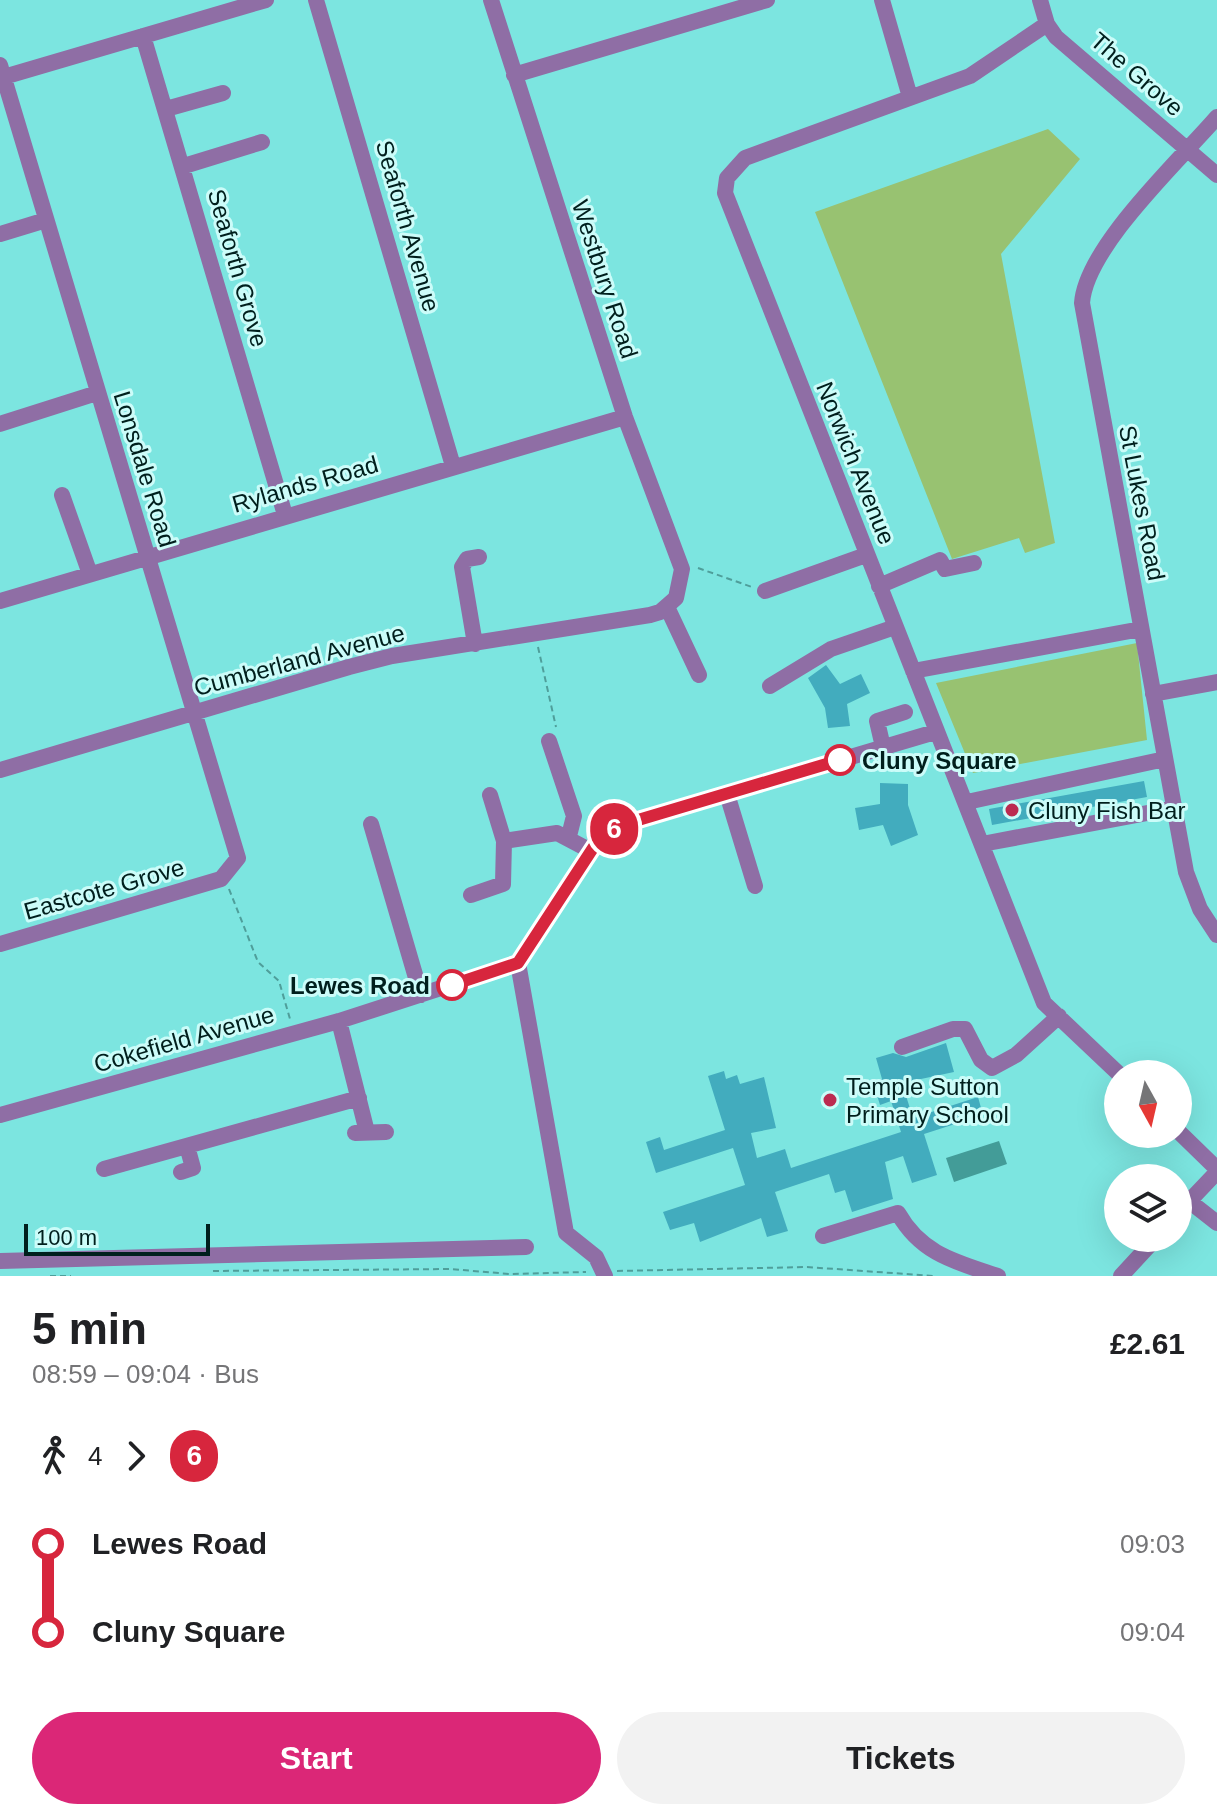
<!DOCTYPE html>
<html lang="en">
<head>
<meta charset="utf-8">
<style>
  body { margin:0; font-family:Helvetica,sans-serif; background:#f2f2f2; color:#202124; height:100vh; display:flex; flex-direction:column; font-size:30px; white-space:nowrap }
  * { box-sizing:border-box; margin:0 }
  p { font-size:26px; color:#757577 }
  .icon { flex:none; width:44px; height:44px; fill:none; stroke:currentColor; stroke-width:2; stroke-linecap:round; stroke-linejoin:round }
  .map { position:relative; height:1276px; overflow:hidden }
  .side { display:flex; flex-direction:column; background:#fff; flex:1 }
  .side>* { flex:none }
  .badge { padding:0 16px; border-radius:26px; font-size:28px; line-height:52px }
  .needle { width:52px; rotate:172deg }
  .controls { position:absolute; left:1104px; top:1060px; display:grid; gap:16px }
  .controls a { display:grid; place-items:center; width:88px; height:88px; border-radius:50%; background:#fff; box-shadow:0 8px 32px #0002; font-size:40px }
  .scale { position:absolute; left:24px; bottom:20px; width:186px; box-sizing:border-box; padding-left:8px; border:4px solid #001f1d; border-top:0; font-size:22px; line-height:28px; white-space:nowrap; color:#001f1d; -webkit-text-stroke:6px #ccfcf9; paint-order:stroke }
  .map>.badge { position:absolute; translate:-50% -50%; box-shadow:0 0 0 4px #fff }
  .legs { display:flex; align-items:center; gap:12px; height:88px; padding:0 32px; font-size:26px }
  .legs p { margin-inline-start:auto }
  .summary { display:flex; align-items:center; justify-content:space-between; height:136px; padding:0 32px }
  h1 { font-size:44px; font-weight:600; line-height:60px }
  .action { display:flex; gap:16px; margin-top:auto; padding:16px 32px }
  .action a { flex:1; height:92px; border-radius:48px; background:#db2777; color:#fff; font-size:32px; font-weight:600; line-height:92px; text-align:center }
  .action a+a { background:#f2f2f2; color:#202124 }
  ul { padding:0 32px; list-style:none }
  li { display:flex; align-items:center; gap:28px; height:88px; font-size:30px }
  li i { display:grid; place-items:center; width:12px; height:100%; margin:0 10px; background:currentColor }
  li i::after { content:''; width:20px; height:20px; margin:-10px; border:6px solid; border-radius:50%; background:#fff }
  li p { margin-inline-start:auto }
  li:first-child i { background:linear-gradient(#0000 50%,currentColor 0) }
  li:last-child i { background:linear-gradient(currentColor 50%,#0000 0) }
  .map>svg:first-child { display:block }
</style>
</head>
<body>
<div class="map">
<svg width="1217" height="1276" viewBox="0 0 1217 1276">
  <rect width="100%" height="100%" fill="#7ce5e0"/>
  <!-- green -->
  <path fill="#98c271" d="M1048,129L1080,159L1001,254L1055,543L1025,553L1019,538L952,559L815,212Z
    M1137,643L1147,740L973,773L936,683Z"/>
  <!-- water -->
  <path fill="#439c98" d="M999,1141L1007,1164L954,1182L946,1158Z"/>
  <!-- building -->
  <path fill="#42acbe" d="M826,665L840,684L861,674L870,693L847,704L850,726L828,728L825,708L808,678Z
    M1144,781L1147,797L992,825L989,809Z
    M880,783L908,784V805L918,835L891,846L883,825L859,830L855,808L880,804Z
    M946,1043L954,1072L902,1083L913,1118L978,1097L983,1115L924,1134L937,1175L912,1183L903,1156L885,1162L893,1199L852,1212L845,1190L835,1193L829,1174L775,1192L788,1231L767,1237L761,1218L700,1242L694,1223L670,1230L663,1212L745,1185L733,1148L656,1173L646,1142L660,1137L664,1150L725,1130L708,1076L724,1071L726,1079L737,1075L740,1084L764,1077L776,1128L751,1133L757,1158L785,1149L791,1168L901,1132L891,1101L880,1105L873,1082L882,1079L876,1058L893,1053L906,1057Z"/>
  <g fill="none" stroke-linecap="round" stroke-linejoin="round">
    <!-- path -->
    <path stroke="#4f9e9a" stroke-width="2" stroke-dasharray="6 4" stroke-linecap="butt" d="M698,568L752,587
      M538,647L556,727
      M229,889L258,962L279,981L290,1019
      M213,1271L450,1269L510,1274L586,1272
      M617,1271L807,1267L934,1276
      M50,1276H71"/>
    <!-- minor -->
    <path stroke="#8f6ea5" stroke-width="16" d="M316,0L453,466
      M882,0L910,97
      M1040,0L1047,24L1056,37L1217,175
      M1047,24L970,76L745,158L727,178L725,193L1044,1003L1119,1074
      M143,36L285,515
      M0,65L238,858L221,879L0,944
      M514,75L767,0
      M0,78L266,0
      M166,109L223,93
      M1217,117C1179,161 1086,247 1082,303L1186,872L1200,909L1217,935
      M184,166L262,142
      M0,234L46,220
      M0,424L97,393
      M62,495L90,574
      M879,586L940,560L945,569L974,563
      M765,591L866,555
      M0,601L625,417
      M667,607L699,675
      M475,644L462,567L467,559L479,557
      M913,671L1141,629
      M770,686L831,649L895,627
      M1153,694L1217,682
      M549,741L574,816L569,836
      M883,747L877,721L905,712
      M0,770L349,667L392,656L650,615L660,612L676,598L682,569L625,417L491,0
      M727,794L755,886
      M967,802L1165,759
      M371,824L421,995
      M504,841L557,833L591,851
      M982,844L1174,808
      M471,895L503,884L504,841L490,795
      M518,963L595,845L618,826L935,732
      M518,963L566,1233L596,1257L605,1276
      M339,1021L367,1132
      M902,1047L953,1029H965L981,1060L992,1068L1016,1055L1059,1016
      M0,1115L339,1021L518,963
      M1178,1131L1217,1169
      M355,1133L386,1132
      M104,1169L359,1098
      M181,1172L193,1168L187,1146
      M1189,1201L1217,1223
      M1178,1213L1217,1172
      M823,1236L898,1213C921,1254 956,1262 998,1276
      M0,1261L526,1247
      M1121,1276L1156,1238"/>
  </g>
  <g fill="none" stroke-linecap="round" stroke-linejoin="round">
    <!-- line-1 casing -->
    <g stroke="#fff" stroke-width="18">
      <path id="line-1" d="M452,985L518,963L595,845L618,826L840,760"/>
    </g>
    <!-- line-1 -->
    <use href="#line-1" stroke="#d7263d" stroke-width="12"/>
  </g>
  <!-- markers -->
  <g fill="#fff" stroke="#d7263d" stroke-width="4">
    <circle cx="840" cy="760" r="14"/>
    <circle cx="452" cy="985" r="14"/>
  </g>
  <g fill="#bb2b51" stroke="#ccfcf9" stroke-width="3">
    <circle cx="1012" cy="810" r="8"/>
    <circle cx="830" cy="1100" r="8"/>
  </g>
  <g text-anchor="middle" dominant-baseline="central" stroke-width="6" stroke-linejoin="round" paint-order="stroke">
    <!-- street labels -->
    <g font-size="24" fill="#001f1d" stroke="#ccfcf9">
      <text transform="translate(1137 74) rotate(41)">The Grove</text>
      <text transform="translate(408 226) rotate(74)">Seaforth Avenue</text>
      <text transform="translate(238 268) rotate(74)">Seaforth Grove</text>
      <text transform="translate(605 279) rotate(72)">Westbury Road</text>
      <text transform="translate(856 463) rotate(68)">Norwich Avenue</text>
      <text transform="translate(145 469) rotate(73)">Lonsdale Road</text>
      <text transform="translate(305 484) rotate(-16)">Rylands Road</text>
      <text transform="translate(1142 503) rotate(79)">St Lukes Road</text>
      <text transform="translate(299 660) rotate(-15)">Cumberland Avenue</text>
      <text transform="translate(104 889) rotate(-16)">Eastcote Grove</text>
      <text transform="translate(184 1039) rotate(-16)">Cokefield Avenue</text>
    </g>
    <!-- stop labels -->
    <g font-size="24" font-weight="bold" fill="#001f1d" stroke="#ccfcf9" text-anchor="start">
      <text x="862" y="760">Cluny Square</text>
      <text x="430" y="985" text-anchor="end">Lewes Road</text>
    </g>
    <!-- poi labels -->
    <g font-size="24" fill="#001f1d" stroke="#ccfcf9" text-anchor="start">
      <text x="1028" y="810">Cluny Fish Bar</text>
      <text x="846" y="1086">Temple Sutton<tspan x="846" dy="28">Primary School</tspan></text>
    </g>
  </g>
</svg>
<div class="controls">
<a><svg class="needle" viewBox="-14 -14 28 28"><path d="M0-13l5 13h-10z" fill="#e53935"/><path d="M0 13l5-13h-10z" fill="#757577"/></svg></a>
<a><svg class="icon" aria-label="layers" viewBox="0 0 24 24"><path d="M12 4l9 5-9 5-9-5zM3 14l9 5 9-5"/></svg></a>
</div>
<div class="scale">100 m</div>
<b class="badge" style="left:614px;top:829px;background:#d7263d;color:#fff">6</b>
</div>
<section class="side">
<div class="summary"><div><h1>5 min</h1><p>08:59 – 09:04 · Bus</p></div><b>£2.61</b></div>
<div class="legs"><svg class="icon" aria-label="walk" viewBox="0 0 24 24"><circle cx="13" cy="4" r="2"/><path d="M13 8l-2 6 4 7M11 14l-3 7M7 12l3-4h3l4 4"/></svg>4<svg class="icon" aria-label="forward" viewBox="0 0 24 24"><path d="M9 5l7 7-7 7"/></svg><b class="badge" style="background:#d7263d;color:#fff">6</b></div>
<ul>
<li><i style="color:#d7263d"></i><b>Lewes Road</b><p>09:03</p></li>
<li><i style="color:#d7263d"></i><b>Cluny Square</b><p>09:04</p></li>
</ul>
<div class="action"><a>Start</a><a>Tickets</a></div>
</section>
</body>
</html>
